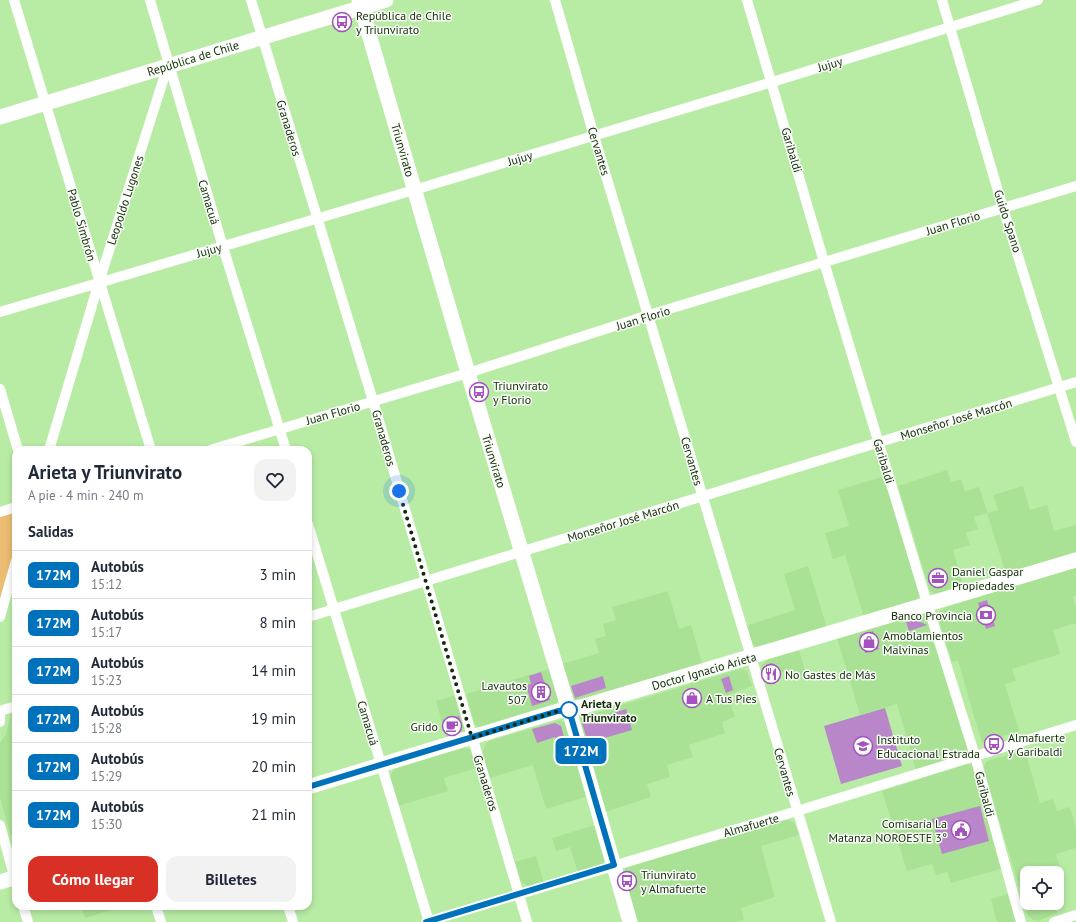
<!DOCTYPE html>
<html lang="es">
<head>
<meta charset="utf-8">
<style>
  body { margin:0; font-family:"PT Sans",sans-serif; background:#f2f2f3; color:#1f2937; height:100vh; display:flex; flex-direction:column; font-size:15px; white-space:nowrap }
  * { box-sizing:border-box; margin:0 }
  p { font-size:13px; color:#747a83 }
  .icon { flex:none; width:22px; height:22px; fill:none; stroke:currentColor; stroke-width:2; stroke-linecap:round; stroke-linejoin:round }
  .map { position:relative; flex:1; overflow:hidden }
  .details { position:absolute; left:12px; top:446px; width:300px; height:464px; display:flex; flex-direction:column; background:#fff; border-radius:12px; box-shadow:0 2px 6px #0003 }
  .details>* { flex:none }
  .badge { padding:0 8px; border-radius:6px; font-size:14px; line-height:26px }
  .buttons { position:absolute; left:1020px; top:866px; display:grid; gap:8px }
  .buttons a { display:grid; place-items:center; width:44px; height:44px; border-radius:8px; background:#fff; box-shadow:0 2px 6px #0003; font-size:20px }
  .you { position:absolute; width:20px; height:20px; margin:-10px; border:3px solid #fff; border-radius:50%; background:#1a73e8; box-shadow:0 0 0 6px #1a73e833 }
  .map>.badge { position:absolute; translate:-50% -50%; box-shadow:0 0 0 2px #fff }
  h2 { padding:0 16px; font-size:15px; line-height:36px }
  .round { display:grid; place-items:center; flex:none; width:42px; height:42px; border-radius:12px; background:#f2f2f3 }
  .overview { display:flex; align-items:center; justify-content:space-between; height:68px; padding:0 16px }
  h1 { font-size:19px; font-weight:800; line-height:30px }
  .button { display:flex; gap:8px; margin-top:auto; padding:8px 16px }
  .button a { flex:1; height:46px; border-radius:12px; background:#d93025; color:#fff; font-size:16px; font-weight:800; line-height:46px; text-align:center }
  .button a+a { background:#f2f2f3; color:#1f2937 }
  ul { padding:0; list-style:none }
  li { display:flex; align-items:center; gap:12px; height:48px; padding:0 16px; border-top:1px solid #e0e1e3 }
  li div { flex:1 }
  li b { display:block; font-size:15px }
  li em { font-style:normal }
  li .badge { min-width:44px; font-weight:700; text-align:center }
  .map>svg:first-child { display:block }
</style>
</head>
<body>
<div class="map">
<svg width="1076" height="922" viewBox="0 0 1076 922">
  <rect width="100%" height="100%" fill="#b8eca5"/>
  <!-- built -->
  <path fill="#aae295" d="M947,470L951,482L961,479L965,491L979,487L988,513L998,510L993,495L1023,486L1030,510L1047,505L1054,531L1076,525V552L1006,574L987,513L974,517L978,529L966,533L970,545L953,550L964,587L938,595L934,594L930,591L898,486Z
    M885,476L921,593L917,601L864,617L845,555L833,559L825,533L849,526L838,490Z
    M808,566L827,628L761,649L753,645L746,626L795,610L784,574Z
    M1076,566V596L1073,597L1076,608V623L1053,630L1060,654L1012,669L1016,681L1005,684L1019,731L982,743L958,661L952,662L938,619V614L944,608Z
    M668,591L679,629L691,625L703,666L576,705L558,665L599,653L595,639L606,636L603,624L616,620L612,607Z
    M919,614H923L926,616L968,748L966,754L916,770L897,704L860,715L837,638Z
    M799,650L807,677L793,681L790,670L763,678L761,666L769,658Z
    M549,669L558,701L557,704L481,728L475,725L466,694Z
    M740,669L747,671L752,686L728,695L735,717L722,722L725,733L689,745L693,757L667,765L670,777L647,784L651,797L602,813L579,718Z
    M456,695L466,730L464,734L447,741L436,701Z
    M16,711V854L0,798V743L6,734L11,714Z
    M560,720L566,724L588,796L546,809L533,765L490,778L482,754L485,745L489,741Z
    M464,747L472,750L477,768L444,778L448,791L398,806L390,776L394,769Z
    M1025,750L1040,803L1053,799L1057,811L1070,807L1076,828V848L1056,854L1063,878L1057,880V873H1027V903H1054L1057,913L1038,921L1033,920L1028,916L983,768L987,761Z
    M967,764L973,765L1004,868L951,883L947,872L936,875L932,864L907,871L882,791Z
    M782,820H786L793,822L795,824L799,835L761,846L775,897L741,908L744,920L736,922H635L622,873L626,868Z
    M595,825L605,860L603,863L602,865L578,873L570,847L556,851L552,838Z
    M536,856L544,883L530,887L521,882L515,862Z
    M1011,893L1018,922H997L991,899Z
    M81,906H117L118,908L85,918Z"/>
  <!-- green -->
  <path fill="#ebbc72" d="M16,509V543L0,599V514Z"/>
  <!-- building -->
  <path fill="#b886c9" d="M941,570L946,585L939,587L934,583L930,573Z
    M987,600L995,626L986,629L978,603Z
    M916,620L927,625L909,631L906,622Z
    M873,631L879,649L865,653L860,635Z
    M773,663L777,677L767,681L764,671L768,664Z
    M541,672L550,700L532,706L526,685L531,684L529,676Z
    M603,676L606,688L575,698L571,686Z
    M729,676L733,690L726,693L721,679Z
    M885,708L902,766L841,784L824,726Z
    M626,709L632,730L601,739L606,754L593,758L582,723Z
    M459,716L461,723L458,730L447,733L443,720Z
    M555,723L561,726L566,744L557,746L555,737L537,743L532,729Z
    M980,806L989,841L942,854L932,819Z"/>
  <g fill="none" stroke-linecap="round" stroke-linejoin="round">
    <!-- street -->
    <path stroke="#fff" stroke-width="10" d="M14,0L151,450
      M150,0L223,247L286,450
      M251,0L373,401L527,922
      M555,0L594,136L831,922
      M747,0L824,262L927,603L975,756L1021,922
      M942,0L1003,208L1076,442
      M0,312L414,190L772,82L1038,0
      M0,389L18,450
      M49,450L99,282L168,65
      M210,450L468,373L649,315L1076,186
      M0,512L16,507
      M308,524L429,922
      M0,617L16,561
      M308,617L1076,382
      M0,711L16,706
      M0,712V722
      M0,825L16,883
      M23,906L28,922
      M156,906L161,922
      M288,906L293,922
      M426,922L797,811L1076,725
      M1054,922L1076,915"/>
    <!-- secondary -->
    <path stroke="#fff" stroke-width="15" d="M359,0L468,373L569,710L630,922
      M0,117L386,0
      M308,787L558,711L581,707C746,659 911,608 1076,560
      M0,882L16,877"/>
  </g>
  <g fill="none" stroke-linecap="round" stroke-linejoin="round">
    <!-- line casing -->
    <g stroke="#fff" stroke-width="9">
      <path id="line" d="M308,787L558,711L569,710L614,865L426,922"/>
    </g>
    <!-- line -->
    <use href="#line" stroke="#0072bc" stroke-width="6"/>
    <!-- walk -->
    <path stroke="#162a0e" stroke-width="4" stroke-dasharray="0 7.2" d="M399,491L472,738L558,711L569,710"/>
  </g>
  <!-- icons -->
  <defs>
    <g id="bus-ring" transform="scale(1)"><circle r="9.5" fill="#f8fdf6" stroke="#a551c0" stroke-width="1.5"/><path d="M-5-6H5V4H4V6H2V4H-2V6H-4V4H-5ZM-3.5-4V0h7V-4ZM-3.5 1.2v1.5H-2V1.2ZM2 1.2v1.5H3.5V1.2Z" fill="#a551c0"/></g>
    <g id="office-ring" transform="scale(1)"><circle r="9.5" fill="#f8fdf6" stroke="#a551c0" stroke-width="1.5"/><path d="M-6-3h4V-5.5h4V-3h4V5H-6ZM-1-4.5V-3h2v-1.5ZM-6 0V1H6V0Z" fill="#a551c0"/></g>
    <g id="bank-ring" transform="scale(1)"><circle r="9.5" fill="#f8fdf6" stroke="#a551c0" stroke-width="1.5"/><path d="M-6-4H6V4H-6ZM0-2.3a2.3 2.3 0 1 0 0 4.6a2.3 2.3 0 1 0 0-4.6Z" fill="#a551c0"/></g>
    <g id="shop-ring" transform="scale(1)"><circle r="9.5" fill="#f8fdf6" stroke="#a551c0" stroke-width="1.5"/><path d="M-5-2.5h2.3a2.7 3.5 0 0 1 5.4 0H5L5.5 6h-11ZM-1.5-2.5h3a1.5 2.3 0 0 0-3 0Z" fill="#a551c0"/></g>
    <g id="restaurant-ring" transform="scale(1)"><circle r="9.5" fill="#f8fdf6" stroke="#a551c0" stroke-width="1.5"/><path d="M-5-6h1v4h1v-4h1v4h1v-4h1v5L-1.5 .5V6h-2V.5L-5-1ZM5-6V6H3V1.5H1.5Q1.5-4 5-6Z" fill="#a551c0"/></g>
    <g id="building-ring" transform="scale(1)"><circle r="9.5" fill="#f8fdf6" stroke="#a551c0" stroke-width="1.5"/><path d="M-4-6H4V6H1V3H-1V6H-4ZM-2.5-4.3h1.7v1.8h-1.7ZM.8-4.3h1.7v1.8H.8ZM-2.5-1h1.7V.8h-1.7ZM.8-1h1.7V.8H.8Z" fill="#a551c0"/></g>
    <g id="cafe-ring" transform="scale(1)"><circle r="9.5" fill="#f8fdf6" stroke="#a551c0" stroke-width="1.5"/><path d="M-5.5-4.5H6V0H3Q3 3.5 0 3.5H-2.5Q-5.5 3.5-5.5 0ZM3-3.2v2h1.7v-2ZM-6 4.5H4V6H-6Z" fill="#a551c0"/></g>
    <g id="school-ring" transform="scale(1)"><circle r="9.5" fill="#f8fdf6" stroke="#a551c0" stroke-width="1.5"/><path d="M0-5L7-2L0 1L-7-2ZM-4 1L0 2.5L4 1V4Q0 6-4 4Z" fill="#a551c0"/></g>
    <g id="civic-ring" transform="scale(1)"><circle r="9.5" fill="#f8fdf6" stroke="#a551c0" stroke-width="1.5"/><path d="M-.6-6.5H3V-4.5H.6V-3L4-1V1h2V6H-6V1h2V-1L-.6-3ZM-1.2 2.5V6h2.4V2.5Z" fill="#a551c0"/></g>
  </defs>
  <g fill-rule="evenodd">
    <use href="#bus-ring" x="342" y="22"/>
    <use href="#bus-ring" x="479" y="392"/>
    <use href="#office-ring" x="938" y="578"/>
    <use href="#bank-ring" x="986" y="615"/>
    <use href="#shop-ring" x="869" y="642"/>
    <use href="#restaurant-ring" x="771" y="674"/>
    <use href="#building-ring" x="541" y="692"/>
    <use href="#shop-ring" x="692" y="698"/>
    <use href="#cafe-ring" x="452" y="726"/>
    <use href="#bus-ring" x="994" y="744"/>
    <use href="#school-ring" x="863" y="746"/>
    <use href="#civic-ring" x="961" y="830"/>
    <use href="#bus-ring" x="627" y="881"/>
  </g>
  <!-- markers -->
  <circle fill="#fff" stroke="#0072bc" stroke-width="2" cx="569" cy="710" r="8"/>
  <g text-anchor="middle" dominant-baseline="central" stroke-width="3" stroke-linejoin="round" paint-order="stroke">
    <!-- poi labels -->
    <g font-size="12" fill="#162a0e" stroke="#f8fdf6" text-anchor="start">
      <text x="356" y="15">República de Chile<tspan x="356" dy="14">y Triunvirato</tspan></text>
      <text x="493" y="385">Triunvirato<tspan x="493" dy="14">y Florio</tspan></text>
      <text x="952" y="571">Daniel Gaspar<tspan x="952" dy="14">Propiedades</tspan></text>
      <text x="972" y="615" text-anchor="end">Banco Provincia</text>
      <text x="883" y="635">Amoblamientos<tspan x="883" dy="14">Malvinas</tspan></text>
      <text x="785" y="674">No Gastes de Más</text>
      <text x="527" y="685" text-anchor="end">Lavautos<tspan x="527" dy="14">507</tspan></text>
      <text x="706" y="698">A Tus Pies</text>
      <text x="438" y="726" text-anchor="end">Grido</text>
      <text x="1008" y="737">Almafuerte<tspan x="1008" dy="14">y Garibaldi</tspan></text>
      <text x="877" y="739">Instituto<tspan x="877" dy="14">Educacional Estrada</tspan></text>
      <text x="947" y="823" text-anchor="end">Comisaría La<tspan x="947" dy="14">Matanza NOROESTE 3°</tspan></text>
      <text x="641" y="874">Triunvirato<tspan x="641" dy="14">y Almafuerte</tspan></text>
    </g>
    <!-- street labels -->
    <g font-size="12" fill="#162a0e" stroke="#f8fdf6">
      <text transform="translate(193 58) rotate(-17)">República de Chile</text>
      <text transform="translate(830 64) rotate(-17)">Jujuy</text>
      <text transform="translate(289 128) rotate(73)">Granaderos</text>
      <text transform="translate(403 150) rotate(74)">Triunvirato</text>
      <text transform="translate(792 150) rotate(74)">Garibaldi</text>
      <text transform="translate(599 151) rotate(73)">Cervantes</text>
      <text transform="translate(520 158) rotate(-17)">Jujuy</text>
      <text transform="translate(125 200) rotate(-72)">Leopoldo Lugones</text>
      <text transform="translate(209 202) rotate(73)">Camacuá</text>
      <text transform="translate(1008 221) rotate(72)">Guido Spano</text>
      <text transform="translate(953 223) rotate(-17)">Juan Florio</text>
      <text transform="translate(82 225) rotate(74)">Pablo Simbrón</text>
      <text transform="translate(209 250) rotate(-16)">Jujuy</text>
      <text transform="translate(643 318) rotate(-17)">Juan Florio</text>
      <text transform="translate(333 413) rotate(-16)">Juan Florio</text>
      <text transform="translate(956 419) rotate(-17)">Monseñor José Marcón</text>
      <text transform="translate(384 438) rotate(74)">Granaderos</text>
      <text transform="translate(494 461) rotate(73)">Triunvirato</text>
      <text transform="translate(692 461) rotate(74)">Cervantes</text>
      <text transform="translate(884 461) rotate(73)">Garibaldi</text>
      <text transform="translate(623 521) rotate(-17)">Monseñor José Marcón</text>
      <text transform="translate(704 671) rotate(-16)">Doctor Ignacio Arieta</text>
      <text transform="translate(368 723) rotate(73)">Camacuá</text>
      <text transform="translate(785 772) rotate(74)">Cervantes</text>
      <text transform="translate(486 783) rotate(73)">Granaderos</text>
      <text transform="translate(985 794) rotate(75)">Garibaldi</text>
      <text transform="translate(751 825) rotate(-16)">Almafuerte</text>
    </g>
    <!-- stop labels -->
    <g font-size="12" font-weight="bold" fill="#162a0e" stroke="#f8fdf6" text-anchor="start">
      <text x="581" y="703">Arieta y<tspan x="581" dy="14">Triunvirato</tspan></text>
    </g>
  </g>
</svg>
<div class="buttons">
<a><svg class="icon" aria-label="locate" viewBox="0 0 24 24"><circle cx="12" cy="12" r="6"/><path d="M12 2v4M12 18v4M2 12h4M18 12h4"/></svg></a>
</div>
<div class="you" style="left:399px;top:491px"></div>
<b class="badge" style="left:581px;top:751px;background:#0072bc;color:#fff">172M</b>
<section class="details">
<div class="overview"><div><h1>Arieta y Triunvirato</h1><p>A pie · 4 min · 240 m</p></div><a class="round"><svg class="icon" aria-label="heart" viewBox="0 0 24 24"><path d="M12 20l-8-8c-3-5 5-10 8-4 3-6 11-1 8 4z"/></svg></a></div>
<h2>Salidas</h2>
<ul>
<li><span class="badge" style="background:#0072bc;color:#fff">172M</span><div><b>Autobús</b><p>15:12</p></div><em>3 min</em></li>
<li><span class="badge" style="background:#0072bc;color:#fff">172M</span><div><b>Autobús</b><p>15:17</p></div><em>8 min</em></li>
<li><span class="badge" style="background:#0072bc;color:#fff">172M</span><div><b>Autobús</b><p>15:23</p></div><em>14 min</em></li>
<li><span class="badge" style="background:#0072bc;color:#fff">172M</span><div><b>Autobús</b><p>15:28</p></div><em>19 min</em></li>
<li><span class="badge" style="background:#0072bc;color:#fff">172M</span><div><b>Autobús</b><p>15:29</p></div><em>20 min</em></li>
<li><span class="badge" style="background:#0072bc;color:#fff">172M</span><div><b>Autobús</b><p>15:30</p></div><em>21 min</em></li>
</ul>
<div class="button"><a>Cómo llegar</a><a>Billetes</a></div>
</section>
</div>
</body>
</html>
